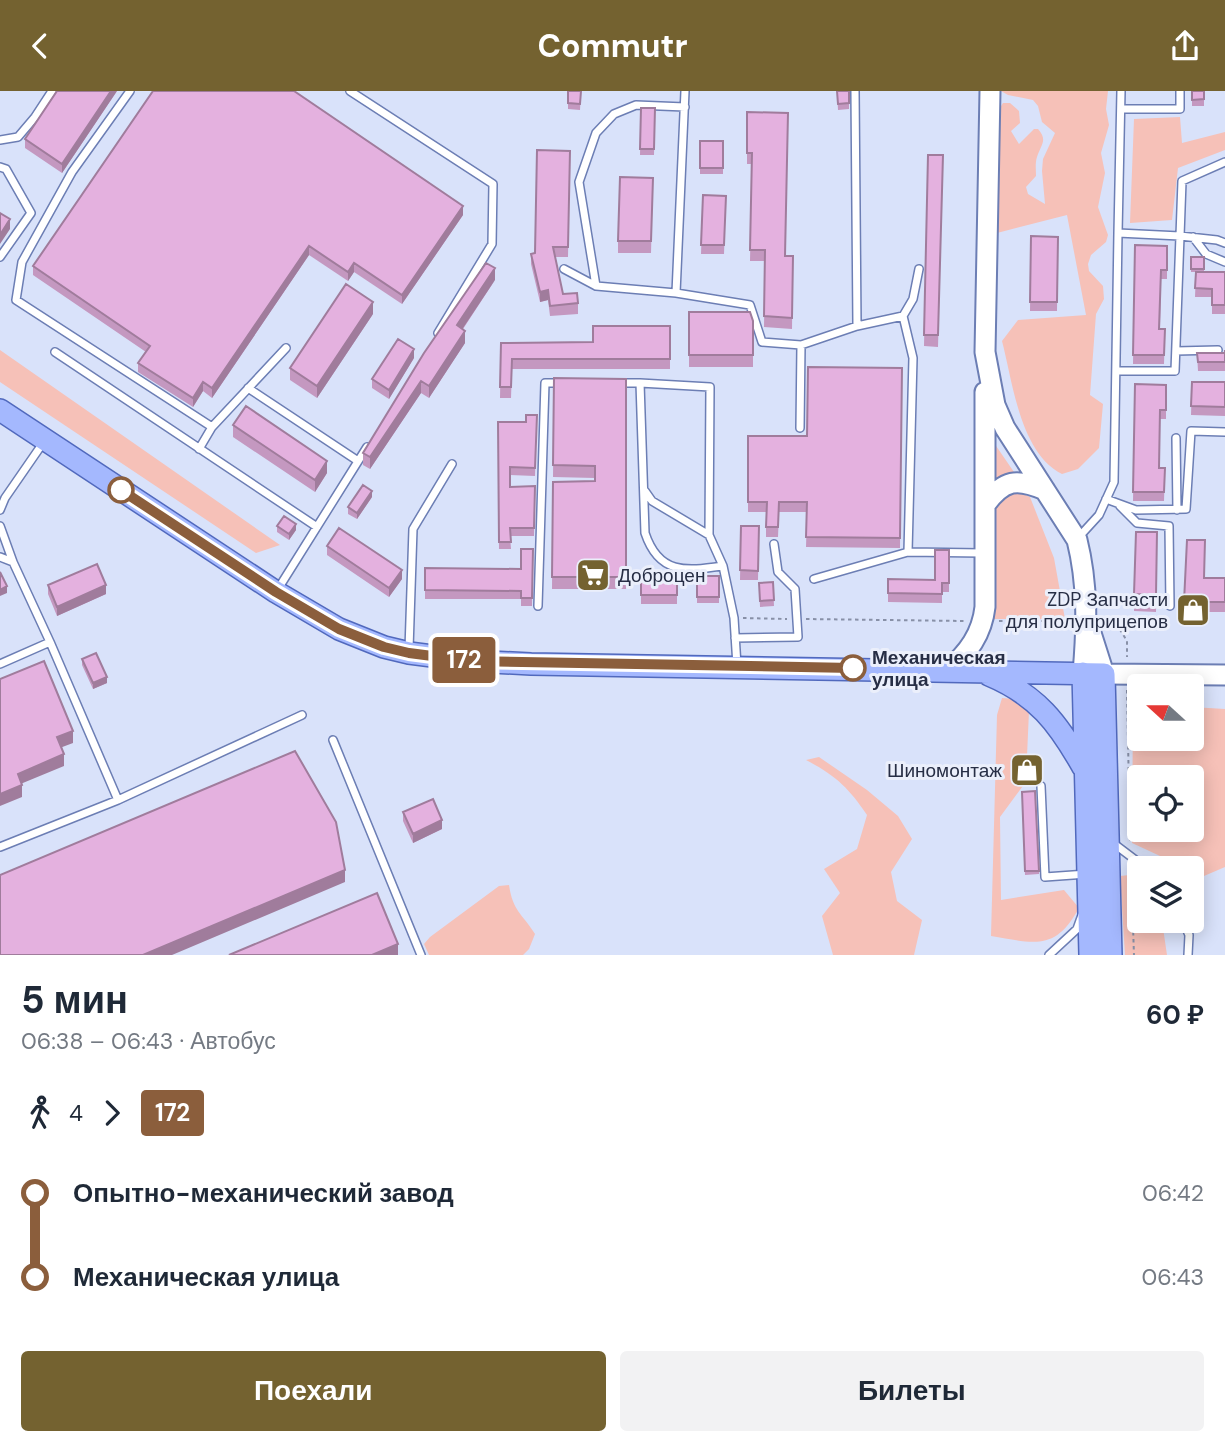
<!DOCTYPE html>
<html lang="ru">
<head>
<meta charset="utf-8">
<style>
  body { margin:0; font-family:"DM Sans",sans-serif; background:#f2f2f3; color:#1f2937; height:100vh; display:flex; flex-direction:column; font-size:26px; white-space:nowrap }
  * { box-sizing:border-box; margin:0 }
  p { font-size:23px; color:#747a83 }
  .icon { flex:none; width:38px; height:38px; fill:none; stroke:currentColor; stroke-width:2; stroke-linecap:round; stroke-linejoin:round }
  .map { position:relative; height:864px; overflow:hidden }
  .drawer { display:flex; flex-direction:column; background:#fff; flex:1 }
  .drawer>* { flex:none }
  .badge { padding:0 14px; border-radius:5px; font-size:24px; line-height:46px }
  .needle { width:46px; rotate:291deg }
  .fabs { position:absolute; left:1127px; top:583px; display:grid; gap:14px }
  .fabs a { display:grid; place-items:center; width:77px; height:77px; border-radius:7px; background:#fff; box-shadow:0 4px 18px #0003; font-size:35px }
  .map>.badge { position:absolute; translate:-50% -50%; box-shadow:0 0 0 4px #fff }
  .legs { display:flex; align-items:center; gap:10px; height:77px; padding:0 21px; font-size:23px }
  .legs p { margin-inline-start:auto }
  .headline { display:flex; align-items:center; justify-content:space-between; height:119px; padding:0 21px }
  h1 { font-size:38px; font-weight:700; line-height:52px }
  .button { display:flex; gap:14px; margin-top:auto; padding:14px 21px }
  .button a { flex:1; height:80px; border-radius:7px; background:#746230; color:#fff; font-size:28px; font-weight:700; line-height:80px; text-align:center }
  .button a+a { background:#f2f2f3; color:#1f2937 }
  ul { padding:0 21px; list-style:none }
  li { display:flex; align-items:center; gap:24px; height:84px; font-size:26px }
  li i { display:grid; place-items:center; width:10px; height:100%; margin:0 9px; background:currentColor }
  li i::after { content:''; width:18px; height:18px; margin:-9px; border:5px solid; border-radius:50%; background:#fff }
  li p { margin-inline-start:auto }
  li:first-child i { background:linear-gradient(#0000 50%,currentColor 0) }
  li:last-child i { background:linear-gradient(currentColor 50%,#0000 0) }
  header { display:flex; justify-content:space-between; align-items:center; height:91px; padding:0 21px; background:#746230; color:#fff; font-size:32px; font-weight:700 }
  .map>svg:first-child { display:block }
</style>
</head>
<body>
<header><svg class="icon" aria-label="back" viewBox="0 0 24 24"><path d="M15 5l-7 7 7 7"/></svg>Commutr<svg class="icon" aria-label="share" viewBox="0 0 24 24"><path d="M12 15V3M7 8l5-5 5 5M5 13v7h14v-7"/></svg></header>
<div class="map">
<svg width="1225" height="864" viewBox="0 0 1225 864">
  <rect width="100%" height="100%" fill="#d9e2fa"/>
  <!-- green -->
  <path fill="#f6c1b8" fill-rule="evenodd" d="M1001,0H1108L1106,18L1109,34L1101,62L1105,82L1098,116L1108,144L1106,151L1091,164L1088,173L1089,180L1103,195L1104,208L1096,223L1090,304L1103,313L1099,357L1078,378L1062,383C1020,362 1013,292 1002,250L1018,229L1086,224L1067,124L997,142L994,117L1000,81L995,34L996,23L1003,12H1010L1019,20L1020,32L1011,40L1019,53L1034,38H1038C1048,49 1041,54 1037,66C1035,72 1036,79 1036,85L1026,96L1028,103L1045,113L1042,80L1043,68L1055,42L1042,31L1038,15L1033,9L1008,4Z
    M1180,26L1182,52L1225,41V59L1178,77L1172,129L1130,132L1134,28Z
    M0,259L280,454L256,462L0,291Z
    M992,349L1016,384L1006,383L992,392Z
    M1014,399L1030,406L1054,467L1065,528H991V423L998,408Z
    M1002,607L1015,608L1029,620L1027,665L1031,684L1000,726L1001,809L1064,799L1079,817C1055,861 1034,852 991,845L997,624Z
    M1133,614H1139V648H1192V616L1225,618V776L1204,785L1192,779V777H1186L1132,752ZM1139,686H1192V738H1139Z
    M819,666L867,699L898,725L912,748L891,781L897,810L922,829L914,864H833L822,825L840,802L824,778L857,758L867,724C849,697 835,684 806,669Z
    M1139,783V830H1162L1167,864H1125L1120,785Z
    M509,794C513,821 522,822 535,843L529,858L523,864H429L424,853L430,846L499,795Z"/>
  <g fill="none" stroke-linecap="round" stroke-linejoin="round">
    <!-- lane casing -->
    <g stroke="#6c7eb4" stroke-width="10">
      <path id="lane" d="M130,0L72,81L22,171L16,209L212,336L286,257
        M350,0L493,93L492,153L438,242
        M855,0L857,235
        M1121,18H1180V0
        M0,49L18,46L35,26L52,0
        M0,76L6,78L31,122L0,166
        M1118,142L1121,0
        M1193,146L1206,163L1225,171
        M564,178L596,195L676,202L750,214L762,251L801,254L857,235L903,225L913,208L919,178
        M596,195L579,91L596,42L614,23L636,14L685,16
        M676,202L685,0
        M903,225L913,267L908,461
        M1176,260L1218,259
        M55,261L317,436
        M1116,280H1175L1180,145L1217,149L1225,152
        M616,292H640
        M248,297L358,370
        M800,337L801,254
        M1176,347L1177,419
        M199,358L212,336
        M645,400L652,410L709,444
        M1106,408L1136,419L1186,418L1191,340L1225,341
        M1120,415L1137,432L1169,435L1170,515
        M0,419L5,407L43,352
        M0,435L13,471
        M1077,448L1099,424L1114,391L1118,142L1180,145L1182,90L1225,71
        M0,466L13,471L50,551L118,709
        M723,475C686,480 659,484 645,442L640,292L710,296L709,444L723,475L734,527L737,575
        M814,488L908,461L982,462
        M278,498L367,356
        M538,515L545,292H562
        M735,547L798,546L795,498L778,481L774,453
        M409,558L413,438L452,373
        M0,573L50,551
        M333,649L421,864
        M1041,695L1045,786L1087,783
        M1113,752L1146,777
        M0,756L118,709L302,624
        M1183,830L1189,844L1188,864
        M1049,864L1077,838L1082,824"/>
    </g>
    <!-- secondary casing -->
    <g stroke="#6c7eb4" stroke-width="23">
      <path id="secondary" d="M990,0L985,261L995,314L1005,337L1077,449C1088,493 1087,537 1083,582
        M985,414C1004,388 1017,387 1045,399
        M1090,539L1104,583L1225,584
        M948,579C968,562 982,543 985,516V301"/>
    </g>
    <!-- primary casing -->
    <g stroke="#5169bd" stroke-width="24">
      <path id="primary" d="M0,319L276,501L339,538L384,556L409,562L471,570L531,573L1104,583L1111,864
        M1083,582L1090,864
        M989,584C1037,604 1058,632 1083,676"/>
    </g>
    <!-- path -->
    <path stroke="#8890a7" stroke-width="2" stroke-dasharray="3.5 3.5" stroke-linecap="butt" d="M743,527L787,528
      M806,528L965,530
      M1104,529H1114L1127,550V566
      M999,530H1070
      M1127,599L1130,751
      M1131,778L1134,864"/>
    <!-- lane -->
    <use href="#lane" stroke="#fff" stroke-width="7"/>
    <!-- secondary -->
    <use href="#secondary" stroke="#fff" stroke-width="19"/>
    <!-- primary -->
    <use href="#primary" stroke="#a4b8fe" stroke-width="21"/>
  </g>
  <!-- wall -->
  <path fill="#c498c0" d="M117,0L62,82L25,57V48Z
    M568,0H581L580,19L568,18Z
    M837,0H849V18L838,19Z
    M1192,0H1204V15H1192Z
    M641,17H655L654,64H640Z
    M747,21L785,165H793L792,238L764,236L765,170H750L752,73H747Z
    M700,50H723V83H700Z
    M570,60L568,166H555L563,203L578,212V223L550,225L548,209L540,211L531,173V163L535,162Z
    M928,64H943L938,256L924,255Z
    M653,87L651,162H618V150Z
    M703,104L726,105L724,163H701Z
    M463,124L402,213L354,181L348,190L309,164L212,307L203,300L193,316L138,281V272L146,261L33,184V175Z
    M1031,145L1058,146L1057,220H1030Z
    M1135,154L1167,155V188H1161L1160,238H1165L1164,273H1133Z
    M1191,166H1204V181H1225V223H1212V206H1195L1196,181H1191Z
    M495,189L463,238L465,252L429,307L421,302L370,378L363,374V362Z
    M689,221L753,230V276H689Z
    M373,223L317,307L290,289V277Z
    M670,235V278H512L511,307H500L501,252L593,251Z
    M1225,259V280H1198L1197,262H1225Z
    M414,267L389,308L372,297V288Z
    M902,277L900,457L806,456L807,421H779L778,446H766V421H748V345H807Z
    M554,287L626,288V498H552L553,391L595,390V387L553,386Z
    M1192,291H1225V325L1191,324Z
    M1135,293L1166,294V328H1160L1159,377H1165L1164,410H1133Z
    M537,324L535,385L510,384V396L535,395L534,445H510L511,458H499L498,331H526Z
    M233,334L327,382L315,401L233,346Z
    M372,406L357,428L348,423V416Z
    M277,435L296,439L289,449L277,441Z
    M741,435H759L758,489H740Z
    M1136,441H1157L1156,521L1134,520Z
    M327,455L402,488L389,506L327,464Z
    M533,458L532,515H521V508H425V477L521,478Z
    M949,459V501H942V512L888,511V488L935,489Z
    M641,484H677V513H641Z
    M697,485H719V512H697Z
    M1204,487H1225V521H1184V511Z
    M773,491L774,515L760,516L759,492Z
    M48,494L106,503L57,525L48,503Z
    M82,568L107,592L93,598L82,574Z
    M1022,701L1039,780V783L1025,784Z
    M403,721L442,738L413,752L403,730Z"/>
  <!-- shaded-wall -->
  <path fill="#a07c9c" d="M111,0H117L62,82V73Z
    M463,115V124L402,213V204Z
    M10,128V138L0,153V144Z
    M309,155V164L212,307V297Z
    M354,172V181L348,190V181Z
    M495,177V189L457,246V234Z
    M548,199V209L540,211V201Z
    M373,211V223L317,307V295Z
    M465,240V252L429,307V295Z
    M414,258V267L389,308V299Z
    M421,290V302L370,378V366Z
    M203,291V300L193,316V307Z
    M327,370V382L315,401V389Z
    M372,400V406L357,428V422Z
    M296,433V439L289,449V443Z
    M402,479V488L389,506V497Z
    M106,494V503L57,525V516Z
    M7,495V502L0,505V499Z
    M107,586V592L93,598V592Z
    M73,640V652L57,658V646Z
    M64,663V675L18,694V683Z
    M22,694V706L0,715V703Z
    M442,729V738L413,752V743Z
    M345,779V791L172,864H143Z
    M398,853V864H372Z"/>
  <!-- building -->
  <path fill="#e4b1df" stroke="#a07c9c" stroke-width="2" d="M57,0H111L62,73L25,48Z
    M153,0H294L463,115L402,204L354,172L348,181L309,155L212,297L203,291L193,307L138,272L150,255L33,175Z
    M568,0H581L580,13L568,12Z
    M837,0H849V12L838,13Z
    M1192,0H1204V8L1192,9Z
    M641,17H655L654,58H640Z
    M747,21L788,22L785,165H793L792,227L764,225L765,159H750L752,62H747Z
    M700,50H723V77H700Z
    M537,59L570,60L568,156H553L563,203L577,202L578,212L550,215L548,199L540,201L531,163L535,162Z
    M928,64H943L938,244H924Z
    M620,86L653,87L651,150H618Z
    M703,104L726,105L724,154H701Z
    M0,122L10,128L0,144Z
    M1031,145L1058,146L1057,211H1030Z
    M1135,154L1167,155V179H1161L1159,238H1165L1164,264H1133Z
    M1191,166H1204V178H1191Z
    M486,172L495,177L457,234L465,240L429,295L421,290L370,366L363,362L424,262Z
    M1196,181H1225V214H1212V198L1195,197Z
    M346,193L373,211L317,295L290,277Z
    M689,221H750L753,230V264H689Z
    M593,235H670V268H512L511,296H500L501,252L593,251Z
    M398,248L414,258L389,299L372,288Z
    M1225,259V271H1198L1197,262H1225Z
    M808,276L902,277L900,447L806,446L807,411H779L778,436H766L767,411H748V345H807Z
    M554,287L626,288V486H552L553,391L595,390V375L553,374Z
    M1192,291H1225V316L1191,315Z
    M1135,293L1166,294V319H1160L1159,377H1165L1164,401H1133Z
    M246,315L327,370L315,389L233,334Z
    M526,324H537L535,377L510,376V396L535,395L534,437H510L511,451H499L498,331H526Z
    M363,394L372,400L357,422L348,416Z
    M284,425L296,433L289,443L277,435Z
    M741,435H759L758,480L740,479Z
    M339,437L402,479L389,497L327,455Z
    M1136,441H1157L1156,504L1134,503Z
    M1187,449H1205L1204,487H1225V511H1184Z
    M521,458H533L532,507H521V500L425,499V477L521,478Z
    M935,459H949V492H942V503L888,502V488L935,489Z
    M97,473L106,494L57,516L48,494Z
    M0,481L7,495L0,499Z
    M641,484H677V504H641Z
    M697,485H719V506H697Z
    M773,491L774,509L760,510L759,492Z
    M96,562L107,586L93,592L82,568Z
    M44,570L73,640L57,646L64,663L18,683L22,694L0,703V588Z
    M295,660L336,731L345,779L143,864H0V784Z
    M1035,700L1039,780H1025L1022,701Z
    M433,708L442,729L413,743L403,721Z
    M377,802L398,853L372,864H229Z"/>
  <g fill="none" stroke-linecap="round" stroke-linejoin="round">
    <!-- line-1 casing -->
    <g stroke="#fff" stroke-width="16">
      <path id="line-1" d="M121,399L276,501L339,538L384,556L409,562L471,570L853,577"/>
    </g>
    <!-- line-1 -->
    <use href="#line-1" stroke="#8b5e3c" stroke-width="10"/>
  </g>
  <!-- icons -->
  <defs>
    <g id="supermarket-square" transform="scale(1.75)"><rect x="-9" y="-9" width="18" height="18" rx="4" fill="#746230" stroke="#ebeffb"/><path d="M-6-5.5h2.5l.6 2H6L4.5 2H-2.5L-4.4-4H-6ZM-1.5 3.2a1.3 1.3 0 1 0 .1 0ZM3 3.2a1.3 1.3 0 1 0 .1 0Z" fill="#fff"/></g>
    <g id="shop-square" transform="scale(1.75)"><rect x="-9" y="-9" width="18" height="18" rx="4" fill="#746230" stroke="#ebeffb"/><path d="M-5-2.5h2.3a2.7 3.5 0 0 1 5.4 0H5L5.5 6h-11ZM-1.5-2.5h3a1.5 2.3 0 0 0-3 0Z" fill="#fff"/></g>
  </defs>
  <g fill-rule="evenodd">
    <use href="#supermarket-square" x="593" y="484"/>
    <use href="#shop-square" x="1193" y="519"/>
    <use href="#shop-square" x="1027" y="679"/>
  </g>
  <!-- markers -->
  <g fill="#fff" stroke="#8b5e3c" stroke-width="3.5">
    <circle cx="121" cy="399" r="12"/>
    <circle cx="853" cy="577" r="12"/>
  </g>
  <g text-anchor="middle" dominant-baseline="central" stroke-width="6" stroke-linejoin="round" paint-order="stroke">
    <!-- poi labels -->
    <g font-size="19" fill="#272e45" stroke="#ebeffb" text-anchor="end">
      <text x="618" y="484" text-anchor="start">Доброцен</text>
      <text x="1168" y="508">ZDP Запчасти<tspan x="1168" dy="22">для полуприцепов</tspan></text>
      <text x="1002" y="679">Шиномонтаж</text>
    </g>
    <!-- stop labels -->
    <g font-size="19" font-weight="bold" fill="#272e45" stroke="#ebeffb" text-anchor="start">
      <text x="872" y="566">Механическая<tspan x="872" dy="22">улица</tspan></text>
    </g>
  </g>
</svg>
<div class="fabs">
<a><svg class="needle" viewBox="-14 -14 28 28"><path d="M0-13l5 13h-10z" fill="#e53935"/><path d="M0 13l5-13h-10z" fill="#747a83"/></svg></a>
<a><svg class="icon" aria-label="locate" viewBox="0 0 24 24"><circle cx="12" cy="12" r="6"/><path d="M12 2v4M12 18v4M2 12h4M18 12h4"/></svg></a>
<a><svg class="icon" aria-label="layers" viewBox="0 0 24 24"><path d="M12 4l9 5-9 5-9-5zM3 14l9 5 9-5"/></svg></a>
</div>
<b class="badge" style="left:464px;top:569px;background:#8b5e3c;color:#fff">172</b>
</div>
<section class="drawer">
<div class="headline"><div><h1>5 мин</h1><p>06:38 – 06:43 · Автобус</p></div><b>60 ₽</b></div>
<div class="legs"><svg class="icon" aria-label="walk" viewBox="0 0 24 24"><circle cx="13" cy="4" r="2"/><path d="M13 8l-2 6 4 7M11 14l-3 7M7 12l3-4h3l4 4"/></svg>4<svg class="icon" aria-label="forward" viewBox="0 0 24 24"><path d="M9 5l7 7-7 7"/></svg><b class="badge" style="background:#8b5e3c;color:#fff">172</b></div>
<ul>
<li><i style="color:#8b5e3c"></i><b>Опытно-механический завод</b><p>06:42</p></li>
<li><i style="color:#8b5e3c"></i><b>Механическая улица</b><p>06:43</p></li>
</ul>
<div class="button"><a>Поехали</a><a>Билеты</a></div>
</section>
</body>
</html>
